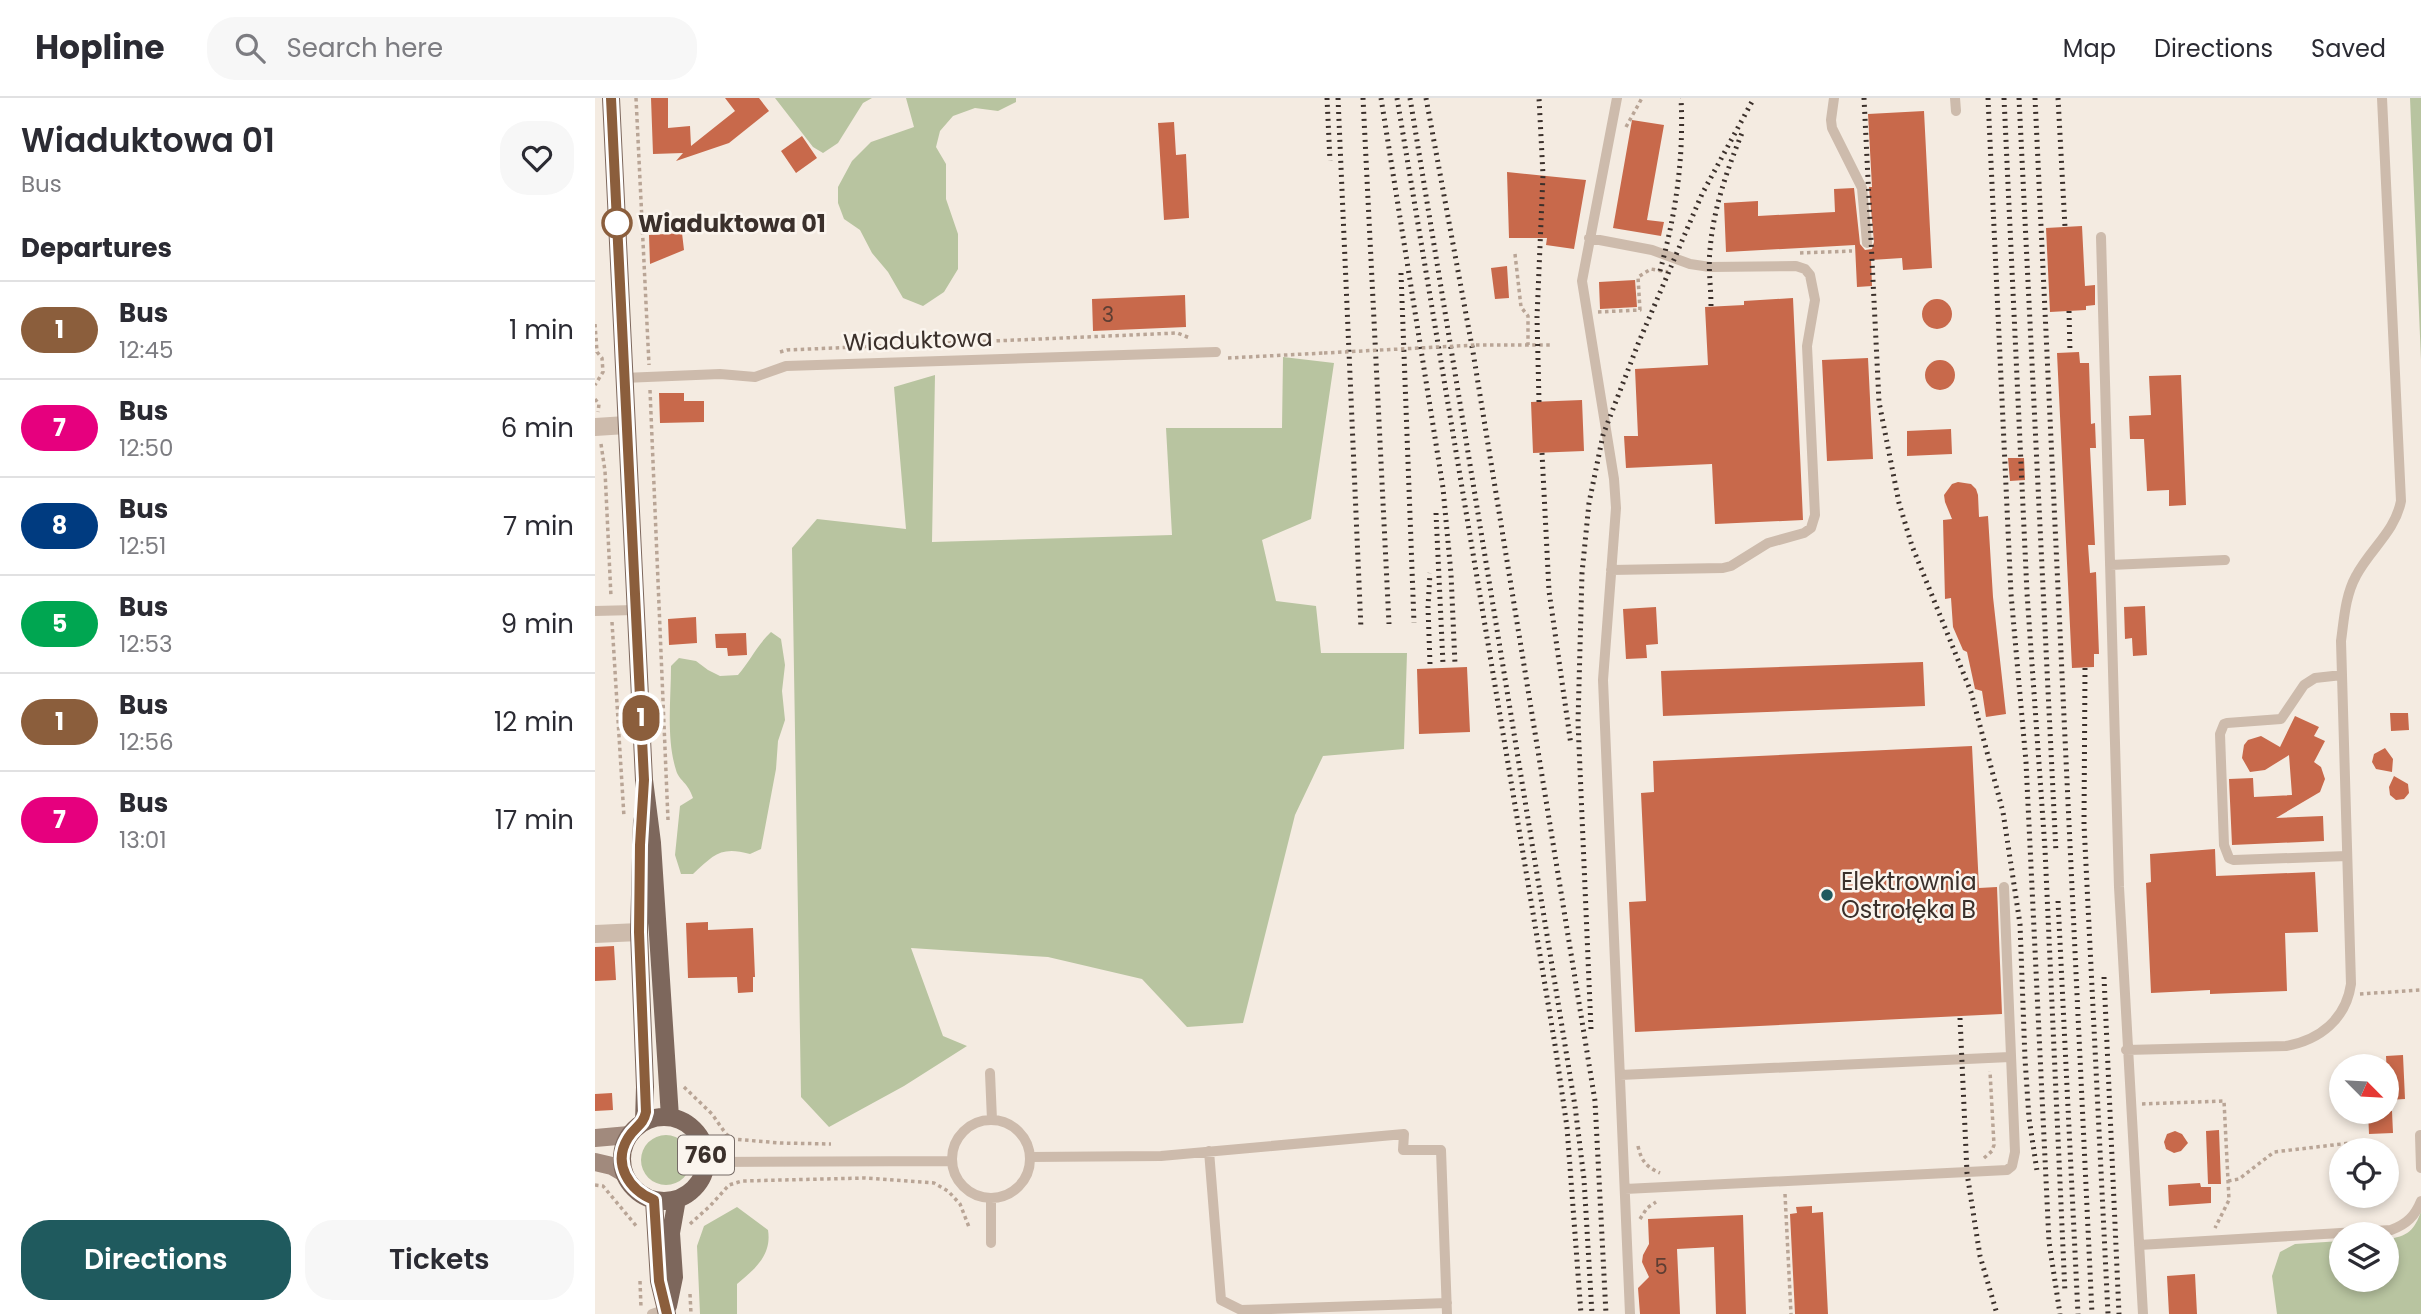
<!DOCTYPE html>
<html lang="en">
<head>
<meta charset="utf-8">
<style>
  body { margin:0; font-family:Poppins,sans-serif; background:#f7f7f7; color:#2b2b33; height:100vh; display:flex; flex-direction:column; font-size:26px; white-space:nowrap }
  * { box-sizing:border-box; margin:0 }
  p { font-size:23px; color:#7c7c81 }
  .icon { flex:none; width:38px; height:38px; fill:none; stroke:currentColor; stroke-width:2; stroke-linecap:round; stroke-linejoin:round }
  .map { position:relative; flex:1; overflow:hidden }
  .sheet { display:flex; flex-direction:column; background:#fff; width:595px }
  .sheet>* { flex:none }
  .badge { padding:0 14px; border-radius:23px; font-size:24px; line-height:46px }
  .needle { width:46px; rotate:114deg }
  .buttons { position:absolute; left:1734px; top:956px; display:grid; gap:14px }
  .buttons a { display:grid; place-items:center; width:70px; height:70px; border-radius:50%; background:#fff; box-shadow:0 4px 10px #0003; font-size:35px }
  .map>.badge { position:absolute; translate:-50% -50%; box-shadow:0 0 0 4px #fff }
  h2 { padding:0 21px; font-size:26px; line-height:63px }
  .round { display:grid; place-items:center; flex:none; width:74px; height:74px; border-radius:28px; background:#f7f7f7 }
  .headline { display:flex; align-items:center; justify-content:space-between; height:119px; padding:0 21px }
  h1 { font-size:33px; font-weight:600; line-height:52px }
  .action { display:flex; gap:14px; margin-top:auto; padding:14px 21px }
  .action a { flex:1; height:80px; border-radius:28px; background:#1f5a5e; color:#fff; font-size:28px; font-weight:600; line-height:80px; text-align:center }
  .action a+a { background:#f7f7f7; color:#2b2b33 }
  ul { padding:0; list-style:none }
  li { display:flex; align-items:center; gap:21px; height:98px; padding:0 21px; border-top:2px solid #e1e1e2 }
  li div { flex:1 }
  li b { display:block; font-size:26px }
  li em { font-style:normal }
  li .badge { min-width:77px; font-weight:700; text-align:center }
  header { display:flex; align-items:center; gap:42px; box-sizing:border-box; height:98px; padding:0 35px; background:#fff; border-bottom:2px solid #e1e1e2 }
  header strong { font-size:33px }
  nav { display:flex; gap:38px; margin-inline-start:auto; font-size:24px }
  .search { width:490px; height:63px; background:#f7f7f7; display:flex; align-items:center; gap:18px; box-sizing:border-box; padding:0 24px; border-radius:28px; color:#7c7c81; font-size:26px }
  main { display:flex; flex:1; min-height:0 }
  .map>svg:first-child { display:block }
</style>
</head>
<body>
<header>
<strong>Hopline</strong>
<div class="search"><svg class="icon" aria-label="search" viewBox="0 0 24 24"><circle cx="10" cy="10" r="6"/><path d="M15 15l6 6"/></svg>Search here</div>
<nav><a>Map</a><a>Directions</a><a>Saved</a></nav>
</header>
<main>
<section class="sheet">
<div class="headline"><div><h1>Wiaduktowa 01</h1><p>Bus</p></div><a class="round"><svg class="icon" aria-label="heart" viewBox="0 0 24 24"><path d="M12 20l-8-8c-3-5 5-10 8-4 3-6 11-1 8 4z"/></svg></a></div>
<h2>Departures</h2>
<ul>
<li><span class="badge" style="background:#8b5e3c;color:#fff">1</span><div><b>Bus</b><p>12:45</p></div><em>1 min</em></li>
<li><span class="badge" style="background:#e6007e;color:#fff">7</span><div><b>Bus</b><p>12:50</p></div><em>6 min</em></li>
<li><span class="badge" style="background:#003b80;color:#fff">8</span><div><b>Bus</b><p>12:51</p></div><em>7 min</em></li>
<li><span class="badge" style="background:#00a651;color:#fff">5</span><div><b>Bus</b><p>12:53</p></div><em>9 min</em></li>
<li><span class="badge" style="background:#8b5e3c;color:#fff">1</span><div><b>Bus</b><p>12:56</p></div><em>12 min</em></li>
<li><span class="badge" style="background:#e6007e;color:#fff">7</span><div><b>Bus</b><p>13:01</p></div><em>17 min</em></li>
</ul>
<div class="action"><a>Directions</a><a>Tickets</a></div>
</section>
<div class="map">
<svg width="1826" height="1216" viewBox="0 0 1826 1216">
  <rect width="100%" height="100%" fill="#f4ebe1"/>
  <!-- green -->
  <path fill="#b8c4a0" d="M180,0H277L268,5L243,45L228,55L218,49Z
    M311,0H421V4L403,13L380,10L358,18L345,33L341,49L351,66V101L363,136V171L349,194L328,208L308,200L293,174L277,155L265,132L249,121L243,105V89L257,63L276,44L319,29Z
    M1815,0H1826V262Z
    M688,259L739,265L716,421L667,442L681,503L721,508L726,555H812L809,651L728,658L700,717L648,925L592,929L547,881L453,859L316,850L348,938L372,948L309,988L234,1029L206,999L197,450L222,421L311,431L299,289L340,277L337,444L577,437L571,330H687Z
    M176,534L186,541L190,567L187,593L190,622L183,643L181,671L166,751L155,756C125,748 119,757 98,776H86L80,757L85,708L98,700C93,684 84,683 81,672C71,640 76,602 76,568L84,560L101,563L113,572L125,578L143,577C155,563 163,546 176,534Z
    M46 1062a25 25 0 1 1 50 0a25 25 0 1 1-50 0Z
    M142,1109L173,1132C177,1157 160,1171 142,1186V1216H105L102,1148L109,1128Z
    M1826,1113V1216H1682L1677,1178L1685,1154L1700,1146L1746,1143V1181H1792V1141C1812,1139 1820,1132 1826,1113Z"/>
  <!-- building -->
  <path fill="#c8694b" d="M56,0H73V30L95,28L96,48L140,13L130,0H164L174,13L134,45L81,63L88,55L58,56Z
    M1329,13L1337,170L1308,172L1307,160L1276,162L1277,188L1262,189L1260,147L1131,154L1129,105L1163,103V118L1240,114L1239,91L1259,90L1265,146L1270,152L1277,151L1279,144L1274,89H1277L1273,16Z
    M1037,22L1069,27L1052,122L1069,124L1066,138L1018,130Z
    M579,24L581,57L591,56L594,120L569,122L563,25Z
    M207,38L222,60L201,75L186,53Z
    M912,74L991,82L979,151L951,147L952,140H914Z
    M1487,128L1490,188L1500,187V207L1491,208V212L1455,214L1451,130Z
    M87,135L89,152L55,166L54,137Z
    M912,168L914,200L900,201L896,170Z
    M1040,182L1042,209L1005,211L1004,184Z
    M590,197L591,229L498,233L497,201Z
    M1198,200L1208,422L1120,426L1117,366L1031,370L1029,338H1043L1040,271L1113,267L1110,209L1149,207V203Z
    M1327 216a15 15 0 1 1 30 0a15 15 0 1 1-30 0Z
    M1484,254L1485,265H1494L1496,326L1500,325L1501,350H1495L1500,447H1493L1495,475L1501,474L1504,556H1499V569L1477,570L1462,255Z
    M1273,260L1278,361L1232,363L1227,262Z
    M1330 277a15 15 0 1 1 30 0a15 15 0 1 1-30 0Z
    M1586,277L1591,407L1574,408V392L1552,393L1549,341H1535L1534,318L1556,317L1554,278Z
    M64,295H89V303H109V324L65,325Z
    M987,302L989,353L938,355L936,304Z
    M1356,331L1357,356L1312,358V333Z
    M1413,360H1429L1430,382L1415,383Z
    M1363,384L1376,386L1381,391L1383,397L1384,419L1393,418L1398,499L1411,616L1391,619L1387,593L1380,591L1372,554L1368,552L1358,529L1356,500L1350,501L1348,422L1357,421L1350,404L1349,397L1357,386Z
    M1550,508L1552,557L1538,558L1537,540L1530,541L1529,509Z
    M1061,509L1063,546L1051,547L1052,560L1031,561L1028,511Z
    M101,519L102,545L74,547L73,521Z
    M151,535L152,557L133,558L132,550H121L120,536Z
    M1328,564L1330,608L1068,618L1066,573Z
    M872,569L875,634L824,636L822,571Z
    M1795,615H1813L1814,632L1796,633Z
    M1700,618L1724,629L1719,638L1730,643L1719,664L1726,669L1730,681L1725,694L1681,720L1728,718L1729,743L1637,747L1634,681L1658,680L1659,699L1697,697L1694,657L1670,672L1655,674L1647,660L1649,647L1653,642L1666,638L1685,649Z
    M1377,648L1384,790L1402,789L1407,916L1040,934L1034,804L1051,803L1046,695L1059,694L1058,663Z
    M1790,650L1798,661L1797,674L1781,671L1777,664L1779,656Z
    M1799,678L1813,686L1814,695L1809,701L1801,702L1795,697L1794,689Z
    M1620,751L1621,778L1720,774L1723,834L1690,835L1692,893L1615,896V892L1556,895L1551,785L1556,784L1555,756Z
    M113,824V832L158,830L160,879H158V894L143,895L142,879L93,880L91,825Z
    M19,848L21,882L0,883V849Z
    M1808,957L1810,1001L1793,1002L1791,958Z
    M17,995L18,1012L0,1013V996Z
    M1773,1013H1797L1798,1035L1774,1036Z
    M1624,1032L1626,1086H1613L1611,1033Z
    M1580,1033L1587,1036L1593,1045L1586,1053L1579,1055L1571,1051L1569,1044L1572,1036Z
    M1605,1085L1606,1089H1616V1105L1574,1108L1573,1087Z
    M1217,1108V1115L1228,1114L1233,1216H1200L1195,1116L1202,1115L1201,1109Z
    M1148,1117L1151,1216H1121L1119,1149L1082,1151L1085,1216H1045L1043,1190L1054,1179L1047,1164L1048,1157L1054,1146L1053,1121Z
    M1600,1176L1602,1216H1574L1572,1178Z"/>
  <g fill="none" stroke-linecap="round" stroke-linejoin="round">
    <!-- path -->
    <path stroke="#b9a596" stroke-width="3.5" stroke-dasharray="3.5 3.5" stroke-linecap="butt" d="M41,0L54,267
      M1031,29L1047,0
      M1205,155L1257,153
      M920,156L926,209L933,218V247H957
      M1003,214L1045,212L1043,179L1056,171L1073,174
      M0,226L2,254L7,260L8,274L0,287
      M881,247H933
      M185,254L192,252L582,235L595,240
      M633,260L729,255
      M55,292L73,722
      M0,301L4,306L3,314
      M6,346L10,373L16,499
      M17,524L29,719
      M1765,896L1826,892
      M89,989L117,1016L131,1036L138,1041L185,1045L236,1046
      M1547,1006L1629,1003L1634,1102L1620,1130
      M1043,1048C1046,1062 1051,1069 1065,1075
      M1389,1060L1397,1053L1399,1047L1395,973
      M1633,1083L1644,1081L1679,1054L1772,1043
      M0,1087L8,1088L43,1130
      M1190,1096L1196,1216
      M1045,1121L1052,1110L1061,1104
      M95,1126L115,1108L134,1087L147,1083L269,1080L339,1085L353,1093L365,1106L374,1129
      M45,1183L46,1210
      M95,1196L96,1216"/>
    <!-- lane -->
    <path stroke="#cdbbac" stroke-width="10" d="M1022,0L987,183L1019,381L1021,410L1008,582L1035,1216
      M1239,0L1236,22L1237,30L1267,90L1272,145
      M1360,0L1361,13
      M1506,139L1524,789L1548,1216
      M994,140L1057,152L1095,166L1115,169L1201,168L1210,171L1215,177L1220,202L1212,248L1220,417L1216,430L1209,435L1173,445L1136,468L1128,470L1016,472
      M28,280L125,276L160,279L191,268L621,254
      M1515,467L1630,462
      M0,513L40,512
      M1747,577L1720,580L1709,587L1686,621L1632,625L1629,626L1625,636L1629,747L1634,760L1639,762L1752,758
      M1531,952L1691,948C1725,942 1751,921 1756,886L1746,543C1749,522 1750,498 1761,478C1775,451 1800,434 1806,403L1787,0
      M395,975L397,1022
      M1025,977L1415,959
      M357 1061a39 39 0 1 1 78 0a39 39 0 1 1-78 0Z
      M1825,1037L1826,1070
      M614,1053L626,1202L646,1212L852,1205
      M435,1059L566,1058L809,1036L808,1052H846L852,1216
      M111,1064L357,1063
      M1030,1091L1412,1072L1417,1068L1420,1054L1409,789
      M396,1145V1100
      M1544,1147L1796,1132C1812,1126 1820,1118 1826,1103
      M57,1216L72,1211"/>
    <!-- street -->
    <path stroke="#cdbbac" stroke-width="18" d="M0,329L31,327
      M0,836L44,834"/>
    <!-- secondary -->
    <path stroke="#a18a7d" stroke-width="18" d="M0,1040L34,1037
      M0,1064L17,1068L29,1075"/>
    <!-- primary -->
    <path stroke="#7d675c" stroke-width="18" d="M16,0L49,682L57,745L75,1019
      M47,723L44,834L50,989L49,1024
      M27 1061a42 42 0 1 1 84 0a42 42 0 1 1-84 0Z
      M59,1102L64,1183L72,1216
      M73,1208L79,1179L76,1135L82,1101"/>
    <!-- rail -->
    <path stroke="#3b302b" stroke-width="5" stroke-dasharray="2 5" stroke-linecap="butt" d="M732,0L735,63
      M743,0L766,531
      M768,0L794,526
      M786,0L848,390L856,476L860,566
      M802,0L960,947L972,1029L986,1216
      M815,0L980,1008L989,1081L997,1216
      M831,0L878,254L1000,1003L1011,1216
      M1269,0L1284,304L1304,405L1317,448L1376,594L1408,714L1425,826L1430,961L1434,1020L1442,1073
      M1393,0L1416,496L1431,664L1454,1144L1465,1216
      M1409,0L1432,495L1450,751L1470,1195
      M1424,0L1461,755
      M1440,0L1497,1216
      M1463,0L1470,129
      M1065,173C1081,115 1089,60 1086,0
      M806,175L819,525
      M1116,208C1116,189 1113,170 1115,152C1118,112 1132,72 1147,35
      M1474,213L1475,254
      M944,304L942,219L948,77L944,0
      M947,355L954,493L976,647
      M841,415L848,566
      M835,566L833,509L835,475
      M1490,570L1489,726L1513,1216
      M1463,803L1483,1216
      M1509,879L1524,1216
      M1365,920L1372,1075L1385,1158L1402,1216
      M996,931L983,624L987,475L994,405L1008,337L1043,246L1107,96L1159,0"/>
    <!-- path-bridge -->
    <path stroke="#b9a596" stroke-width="3.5" stroke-dasharray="3.5 3.5" stroke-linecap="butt" d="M729,255L881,247"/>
  </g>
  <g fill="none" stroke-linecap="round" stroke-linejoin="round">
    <!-- line casing -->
    <g stroke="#fff" stroke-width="16">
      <path id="line" d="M16,0L49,682L45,747L44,834L51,1014C48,1028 40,1028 33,1040C17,1066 34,1092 59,1102L64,1183L72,1216"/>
    </g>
    <!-- line -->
    <use href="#line" stroke="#8b5e3c" stroke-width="10"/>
  </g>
  <!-- markers -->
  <circle fill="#fff" stroke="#8b5e3c" stroke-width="3.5" cx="22" cy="125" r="14"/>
  <circle fill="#1f5a5e" stroke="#fbf5ee" stroke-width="2.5" cx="1232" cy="797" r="7"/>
  <g text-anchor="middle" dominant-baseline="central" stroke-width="5" stroke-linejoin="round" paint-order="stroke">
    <!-- number labels -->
    <g font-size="21" fill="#5e3e33">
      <text x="513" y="216">3</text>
      <text x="1066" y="1168">5</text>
    </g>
    <!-- shield labels -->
    <rect fill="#fbf5ee" stroke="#756b66" stroke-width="2" x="83" y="1037.5" width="56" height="39" rx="5"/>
    <g font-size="23" font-weight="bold" fill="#3b302b">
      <text x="111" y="1057">760</text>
    </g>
    <!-- stop labels -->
    <g font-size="24" font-weight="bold" fill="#3b302b" stroke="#fbf5ee" text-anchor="start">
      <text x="43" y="125">Wiaduktowa 01</text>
    </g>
    <!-- street labels -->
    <g font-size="24" fill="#3b302b" stroke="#fbf5ee">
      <text transform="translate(323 242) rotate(-2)">Wiaduktowa</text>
    </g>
    <!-- poi labels -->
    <g font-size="24" fill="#3b302b" stroke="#fbf5ee" text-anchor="start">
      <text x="1246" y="783">Elektrownia<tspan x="1246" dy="28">Ostrołęka B</tspan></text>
    </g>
  </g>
</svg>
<div class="buttons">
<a><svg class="needle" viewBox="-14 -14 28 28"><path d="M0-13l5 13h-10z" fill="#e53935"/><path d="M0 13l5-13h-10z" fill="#7c7c81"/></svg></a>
<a><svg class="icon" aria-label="locate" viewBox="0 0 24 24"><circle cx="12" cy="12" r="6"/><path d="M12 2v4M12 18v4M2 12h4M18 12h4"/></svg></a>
<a><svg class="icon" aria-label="layers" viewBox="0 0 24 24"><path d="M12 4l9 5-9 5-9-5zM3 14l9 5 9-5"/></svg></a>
</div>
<b class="badge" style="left:46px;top:620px;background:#8b5e3c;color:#fff">1</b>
</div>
</main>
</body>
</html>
